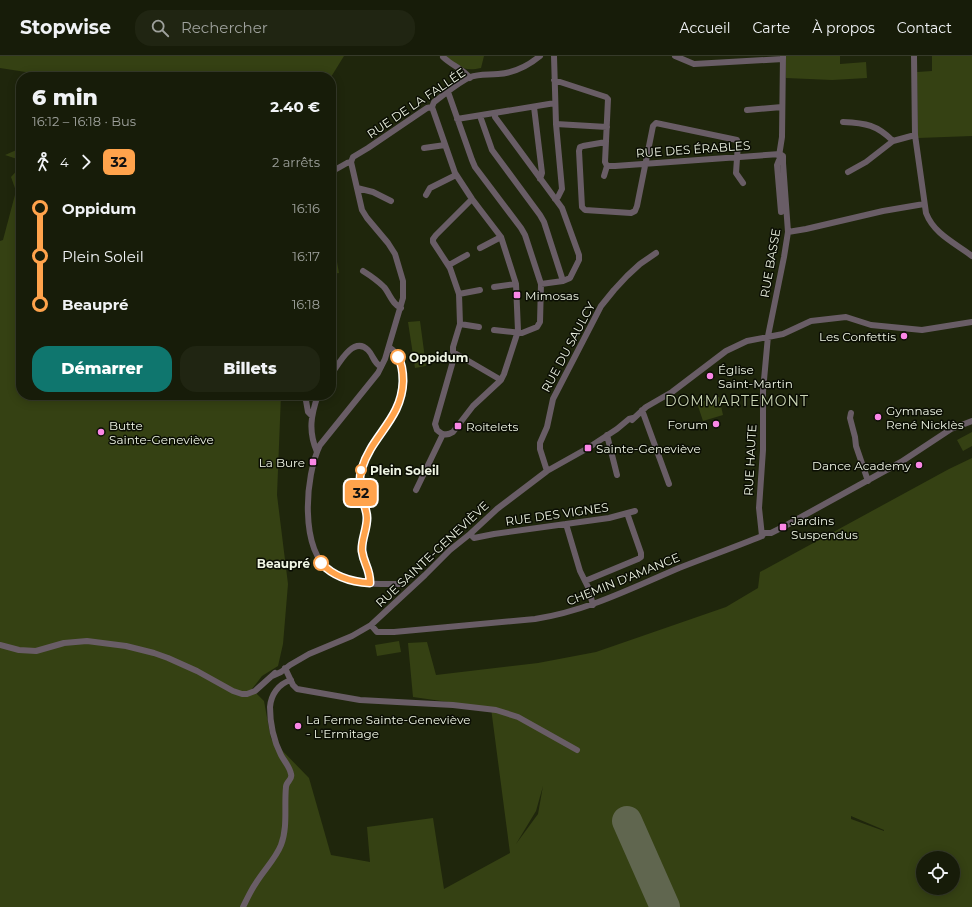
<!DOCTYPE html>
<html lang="fr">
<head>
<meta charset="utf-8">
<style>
  body { margin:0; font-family:Montserrat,sans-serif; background:#202512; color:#f1f3f6; height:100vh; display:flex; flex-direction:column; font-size:15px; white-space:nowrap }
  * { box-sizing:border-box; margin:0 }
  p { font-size:13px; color:#9ea19c }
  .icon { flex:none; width:22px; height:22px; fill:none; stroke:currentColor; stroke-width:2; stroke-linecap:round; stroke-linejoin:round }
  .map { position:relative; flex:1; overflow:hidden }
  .panel { position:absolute; left:16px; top:16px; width:320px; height:328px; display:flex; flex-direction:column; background:#171c09; border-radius:16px; box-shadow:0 2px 10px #0003,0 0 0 1px #363a2a }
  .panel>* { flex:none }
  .badge { padding:0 8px; border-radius:6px; font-size:14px; line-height:26px }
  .fabs { position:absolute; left:916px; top:795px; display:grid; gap:8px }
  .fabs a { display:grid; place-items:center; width:44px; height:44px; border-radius:50%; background:#171c09; box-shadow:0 2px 10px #0003,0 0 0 1px #363a2a; font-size:20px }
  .map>.badge { position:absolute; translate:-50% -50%; box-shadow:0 0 0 2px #fff }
  .legs { display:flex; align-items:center; gap:6px; height:44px; padding:0 16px; font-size:13px }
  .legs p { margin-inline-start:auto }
  .summary { display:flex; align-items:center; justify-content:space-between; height:68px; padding:0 16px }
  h1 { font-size:22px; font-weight:800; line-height:30px }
  .action { display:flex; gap:8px; margin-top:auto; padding:8px 16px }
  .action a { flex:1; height:46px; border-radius:16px; background:#0f766e; color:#fff; font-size:16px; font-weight:800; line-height:46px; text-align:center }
  .action a+a { background:#202512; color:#f1f3f6 }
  ul { padding:0 16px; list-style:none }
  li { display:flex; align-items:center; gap:14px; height:48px; font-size:15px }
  li i { display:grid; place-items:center; width:6px; height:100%; margin:0 5px; background:currentColor }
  li i::after { content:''; width:10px; height:10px; margin:-5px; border:3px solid; border-radius:50%; background:#171c09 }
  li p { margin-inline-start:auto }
  li:first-child i { background:linear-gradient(#0000 50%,currentColor 0) }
  li:last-child i { background:linear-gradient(currentColor 50%,#0000 0) }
  header { display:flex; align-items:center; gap:24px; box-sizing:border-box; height:56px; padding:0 20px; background:#171c09; border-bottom:1px solid #363a2a }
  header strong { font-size:19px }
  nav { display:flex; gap:22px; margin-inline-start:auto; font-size:14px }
  .search { width:280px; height:36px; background:#202512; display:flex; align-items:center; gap:10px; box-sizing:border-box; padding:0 14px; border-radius:16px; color:#9ea19c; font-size:15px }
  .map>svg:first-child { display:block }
</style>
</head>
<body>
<header>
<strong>Stopwise</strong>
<div class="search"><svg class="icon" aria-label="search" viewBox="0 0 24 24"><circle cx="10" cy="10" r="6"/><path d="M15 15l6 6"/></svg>Rechercher</div>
<nav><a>Accueil</a><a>Carte</a><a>À propos</a><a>Contact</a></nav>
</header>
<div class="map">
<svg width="972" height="851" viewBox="0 0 972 851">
  <rect width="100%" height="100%" fill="#1f260c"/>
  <!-- green -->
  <path fill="#354113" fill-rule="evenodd" d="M0,0H344L331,21H58L0,12Z
    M445,0H484L481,12C463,16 459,10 445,0Z
    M786,0H840V8L866,6L867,22L832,24L786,22Z
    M932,0H972V80L918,82L917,16L932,15Z
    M21,92V339H281L277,439L288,528L283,588L278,610L262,620L252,633L264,645L271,683L309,722L331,799L370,806L367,771L433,762L444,833L510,797L491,652L413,641L408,587L427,586L436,619L538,607L596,596L726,551L758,532L760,516L949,413L972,402V851H0V185L3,184L16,135L11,121L21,110L20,104L5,99ZM543,730L538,758L516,788L536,755ZM851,760L884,774V775L851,763ZM923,802H953V832H923Z
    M331,172L339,217L331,218Z
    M420,265L426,310L415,312L408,266Z
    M719,341L723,359L703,365L697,347Z
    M972,376V390L963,395L957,384Z
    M399,585L401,596L377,600L375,589Z"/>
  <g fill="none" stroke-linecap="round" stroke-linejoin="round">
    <!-- runway -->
    <path stroke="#60664f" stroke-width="30" d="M627,765L665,851"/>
    <!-- minor -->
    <path stroke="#695d66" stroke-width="6" d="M554,0L556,68L562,133L558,141L555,143
      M675,0L694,8L783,3
      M914,0L915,79L926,157C934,178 955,187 972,200
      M443,1C451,9 463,13 470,22
      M554,24L606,41L608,43L605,106L607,110L604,120
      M448,36L472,104L475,111L521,172L525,179L541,228L540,266L537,271L522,277L494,274
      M432,51L455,117L472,143L501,181L516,228L518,275L504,318L501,324L473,350L453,376C447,380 442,379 437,374L435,368L455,298
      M534,51L542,117L540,123
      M747,54L782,51
      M495,57V61L562,152L579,199V204L570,222L563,225L541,228
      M480,60L492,94L540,159L544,166L563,225
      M457,63L555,47
      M843,66C866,67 877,69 893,85
      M556,68L607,71
      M606,86L583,90L580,91L579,95L582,151L585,154L631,157L635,155L637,150L653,70L656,67L737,84L738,88L736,117L743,127
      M424,92L445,89
      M779,100L782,81L783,0
      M779,104L777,109L781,156
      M351,106L362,154L367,162L388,187L395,198L403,225V242L385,303L378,317L320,389C305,420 299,493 331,516C352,530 379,528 402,528
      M607,110H615L780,98
      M331,116L347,107L351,106L353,101L368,92L427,52L432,51L434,46C445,38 457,27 470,21C479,18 488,19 498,18C514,17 528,10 540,0
      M848,116L866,106L893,85L915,79
      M357,132L373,136L391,145
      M426,139L430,132L456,119
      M472,143L436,179L433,183V186L450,212L459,238L460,268L453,291V296L501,324
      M788,176L806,173L883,155L924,148
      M480,192L501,181
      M449,209L467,199
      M363,215C371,220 378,225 384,231C390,238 392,248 401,252
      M494,231L516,228
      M459,238L480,234
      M460,268L479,271
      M331,319C338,309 353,279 368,294C374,300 372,305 381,311
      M305,339L308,356L312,360
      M642,354L669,428
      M851,357L850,362L855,381L856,390L868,425
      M632,364L646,351L672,336L726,295L747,285L783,278L811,265L846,261L871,269L922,274L972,266
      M607,379L617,419
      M317,396C308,375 311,359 318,339
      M547,415L540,393V387L547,371L553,343L601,250L614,234L627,220L640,208L656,197
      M416,434L443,378
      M566,468L580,515L588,531L593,549
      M470,478L474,482L494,478L609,462L635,455
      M762,480L759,452L763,394V335L768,280L784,201L788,176L783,107V100L780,98
      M585,525L638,503L641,501V497L627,457
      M369,527C370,512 364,509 363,496C361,484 367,474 367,463C366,448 358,436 360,421C366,378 415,358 401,308C399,301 395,295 389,291
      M371,569L377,576H394L535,563C587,555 632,532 679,512C707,501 735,491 762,480L764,477H771L783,471L901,406L951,373L972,365
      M0,589L19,594L36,595L64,587L87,585L126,590L154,597L168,602L197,615L233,635L242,638H247L255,635L275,617
      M285,612L293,629L297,633L360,644L453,649L496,654L518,661L577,694
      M272,620L281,616L290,609L309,598L352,580L371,569L425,519L450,494L470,478L497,453L547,415L588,392L617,373L629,363L633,362
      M243,851C247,843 251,834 256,827C264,814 276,802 281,789C288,771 284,750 286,731C286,725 293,724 291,718C290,711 284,705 281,699C274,685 270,667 270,651C271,639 278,628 291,624"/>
  </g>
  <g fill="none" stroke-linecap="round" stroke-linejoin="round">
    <!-- line-1 casing -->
    <g stroke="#fff" stroke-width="9">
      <path id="line-1" d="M321,507C334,521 351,526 370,527C370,512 364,509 362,495C361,484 367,474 367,462C367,455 364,449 362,442C359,433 359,421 362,412C372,379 402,363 403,325C403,317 402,308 398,301"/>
    </g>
    <!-- line-1 -->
    <use href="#line-1" stroke="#ffa34c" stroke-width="6"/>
  </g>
  <!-- markers -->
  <g fill="#fb87e6" stroke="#0b0e04" stroke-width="1.5">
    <rect x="513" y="235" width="8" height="8" rx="2"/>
    <circle cx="904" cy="280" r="4"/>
    <circle cx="710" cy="320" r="4"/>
    <circle cx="878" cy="361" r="4"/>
    <circle cx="716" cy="368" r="4"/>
    <rect x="454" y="366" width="8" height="8" rx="2"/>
    <circle cx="101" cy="376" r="4"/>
    <rect x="584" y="388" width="8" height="8" rx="2"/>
    <rect x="309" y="402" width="8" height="8" rx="2"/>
    <circle cx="919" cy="409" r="4"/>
    <rect x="779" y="467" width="8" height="8" rx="2"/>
    <circle cx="298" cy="670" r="4"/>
  </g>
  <g fill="#fff" stroke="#ffa34c" stroke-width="2">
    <circle cx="398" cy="301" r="7"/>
    <circle cx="361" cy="414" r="5"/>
    <circle cx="321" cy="507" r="7"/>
  </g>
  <g text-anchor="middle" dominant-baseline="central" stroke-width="3" stroke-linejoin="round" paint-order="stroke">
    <!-- street labels -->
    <g font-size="12" fill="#eef4e3" stroke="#0b0e04">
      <text transform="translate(416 47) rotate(-34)">RUE DE LA FALLÉE</text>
      <text transform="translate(693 93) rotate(-4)">RUE DES ÉRABLES</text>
      <text transform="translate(770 207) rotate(-80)">RUE BASSE</text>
      <text transform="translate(568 291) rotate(-62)">RUE DU SAULCY</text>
      <text transform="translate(750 404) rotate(-87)">RUE HAUTE</text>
      <text transform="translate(557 458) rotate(-8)">RUE DES VIGNES</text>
      <text transform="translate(432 498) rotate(-43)">RUE SAINTE-GENEVIÈVE</text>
      <text transform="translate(623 523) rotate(-22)">CHEMIN D'AMANCE</text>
    </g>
    <!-- poi labels -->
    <g font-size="12" fill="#eef4e3" stroke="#0b0e04" text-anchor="start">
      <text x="525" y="239">Mimosas</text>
      <text x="896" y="280" text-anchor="end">Les Confettis</text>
      <text x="718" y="313">Église<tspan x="718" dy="14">Saint-Martin</tspan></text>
      <text x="886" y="354">Gymnase<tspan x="886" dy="14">René Nicklès</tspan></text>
      <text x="708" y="368" text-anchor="end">Forum</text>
      <text x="109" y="369">Butte<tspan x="109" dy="14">Sainte-Geneviève</tspan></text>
      <text x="466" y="370">Roitelets</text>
      <text x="596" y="392">Sainte-Geneviève</text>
      <text x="305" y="406" text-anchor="end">La Bure</text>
      <text x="911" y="409" text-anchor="end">Dance Academy</text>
      <text x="791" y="464">Jardins<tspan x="791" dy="14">Suspendus</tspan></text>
      <text x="306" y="663">La Ferme Sainte-Geneviève<tspan x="306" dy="14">- L'Ermitage</tspan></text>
    </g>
    <!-- stop labels -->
    <g font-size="12" font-weight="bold" fill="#eef4e3" stroke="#0b0e04" text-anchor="start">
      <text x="409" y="301">Oppidum</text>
      <text x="370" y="414">Plein Soleil</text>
      <text x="310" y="507" text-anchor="end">Beaupré</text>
    </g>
    <!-- quarter labels -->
    <g font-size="14" letter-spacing="1" fill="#cbd6b5" stroke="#0b0e04">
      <text x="737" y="345">DOMMARTEMONT</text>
    </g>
  </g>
</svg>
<div class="fabs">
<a><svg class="icon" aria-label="locate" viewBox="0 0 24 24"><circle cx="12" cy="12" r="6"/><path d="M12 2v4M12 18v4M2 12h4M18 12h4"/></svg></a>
</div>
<b class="badge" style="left:361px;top:437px;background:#ffa34c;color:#111">32</b>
<section class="panel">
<div class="summary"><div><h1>6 min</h1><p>16:12 – 16:18 · Bus</p></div><b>2.40 €</b></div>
<div class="legs"><svg class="icon" aria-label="walk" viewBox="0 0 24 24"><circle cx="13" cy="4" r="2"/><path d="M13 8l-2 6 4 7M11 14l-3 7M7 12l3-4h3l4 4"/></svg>4<svg class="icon" aria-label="forward" viewBox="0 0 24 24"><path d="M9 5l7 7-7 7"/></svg><b class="badge" style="background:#ffa34c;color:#111">32</b><p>2 arrêts</p></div>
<ul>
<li><i style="color:#ffa34c"></i><b>Oppidum</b><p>16:16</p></li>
<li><i style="color:#ffa34c"></i><span>Plein Soleil</span><p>16:17</p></li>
<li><i style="color:#ffa34c"></i><b>Beaupré</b><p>16:18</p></li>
</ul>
<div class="action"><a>Démarrer</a><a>Billets</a></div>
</section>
</div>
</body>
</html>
